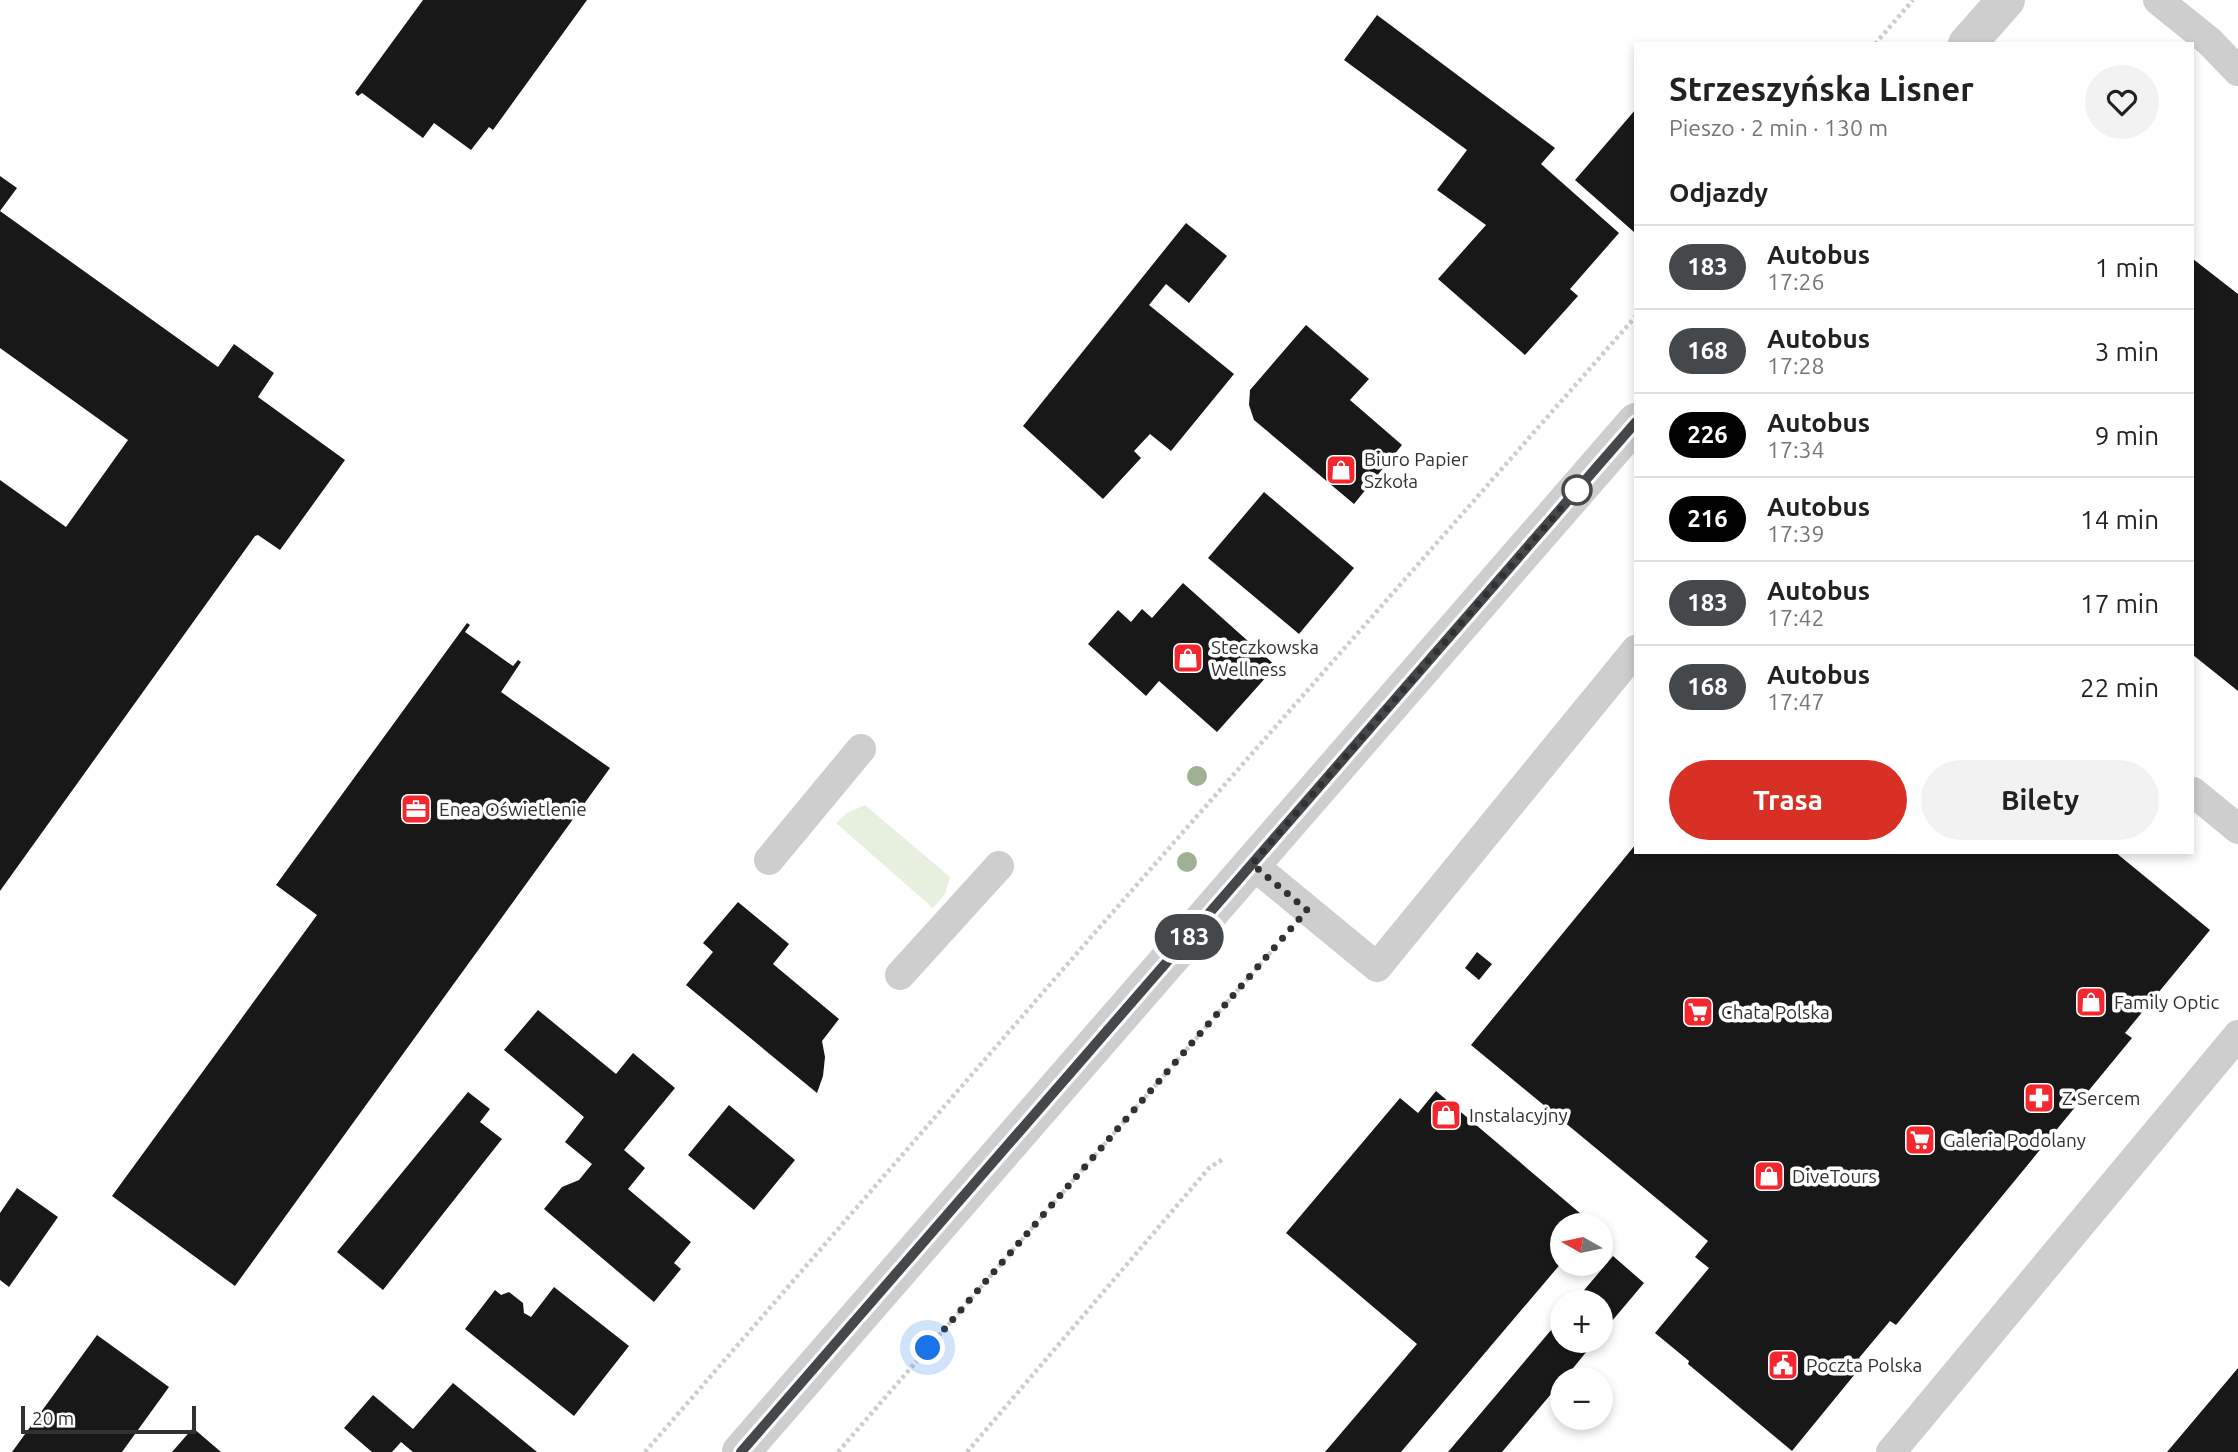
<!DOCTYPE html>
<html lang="pl">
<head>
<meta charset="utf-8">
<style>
  body { margin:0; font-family:Ubuntu,sans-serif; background:#f2f2f2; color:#222; height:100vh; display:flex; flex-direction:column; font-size:26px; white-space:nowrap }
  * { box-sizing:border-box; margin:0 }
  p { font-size:23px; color:#767676 }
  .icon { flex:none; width:38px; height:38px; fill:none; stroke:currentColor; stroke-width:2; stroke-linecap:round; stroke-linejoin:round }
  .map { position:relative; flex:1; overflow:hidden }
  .details { position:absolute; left:1634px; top:42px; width:560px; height:812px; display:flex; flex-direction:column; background:#fff; border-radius:0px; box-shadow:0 4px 10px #0003 }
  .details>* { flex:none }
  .badge { padding:0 14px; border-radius:23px; font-size:24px; line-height:46px }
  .needle { width:46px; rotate:279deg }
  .buttons { position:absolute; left:1550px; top:1213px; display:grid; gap:14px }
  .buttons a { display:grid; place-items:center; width:63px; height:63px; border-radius:50%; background:#fff; box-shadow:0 4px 10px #0003; font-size:35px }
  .scale { position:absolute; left:21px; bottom:18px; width:175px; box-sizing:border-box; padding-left:7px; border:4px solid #313131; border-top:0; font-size:19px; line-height:24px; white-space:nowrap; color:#313131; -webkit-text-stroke:5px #fff; paint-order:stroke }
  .you { position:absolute; width:35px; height:35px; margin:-18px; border:5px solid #fff; border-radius:50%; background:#1a73e8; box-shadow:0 0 0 10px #1a73e833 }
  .map>.badge { position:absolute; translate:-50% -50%; box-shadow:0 0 0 4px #fff }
  h2 { padding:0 35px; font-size:26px; line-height:63px }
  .round { display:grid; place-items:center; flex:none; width:74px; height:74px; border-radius:37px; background:#f2f2f2 }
  .overview { display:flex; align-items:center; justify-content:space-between; height:119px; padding:0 35px }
  h1 { font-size:33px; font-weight:700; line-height:52px }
  .primary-button { display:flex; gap:14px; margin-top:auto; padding:14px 35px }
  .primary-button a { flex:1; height:80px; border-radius:42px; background:#d93025; color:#fff; font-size:28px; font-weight:700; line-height:80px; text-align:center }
  .primary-button a+a { background:#f2f2f2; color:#222 }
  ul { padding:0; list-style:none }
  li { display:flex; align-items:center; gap:21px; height:84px; padding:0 35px; border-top:2px solid #e0e0e0 }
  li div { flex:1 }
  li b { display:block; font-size:26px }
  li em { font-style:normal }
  li .badge { min-width:77px; font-weight:700; text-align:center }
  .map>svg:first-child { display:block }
</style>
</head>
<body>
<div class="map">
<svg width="2238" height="1452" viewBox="0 0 2238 1452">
  <rect width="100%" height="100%" fill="#fff"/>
  <!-- green -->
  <path fill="#e7efdf" d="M865,805L950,877L945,894L933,908L836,823L847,813Z"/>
  <!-- building -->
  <path fill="#181818" d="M423,0H587L493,130L489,127L471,150L434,123L423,138L362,93L358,96L355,93Z
    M1377,15L1555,148L1541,164L1619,233L1570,289L1578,296L1525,355L1438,279L1486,225L1437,190L1467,150L1344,60Z
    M1636,109V230L1634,232L1575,180Z
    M0,176L17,188L0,211L218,367L234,344L274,373L258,397L345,460L280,550L258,535L255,536L0,891V480L66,527L128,440L0,348Z
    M1186,223L1227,256L1189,303L1166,284L1149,305L1234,374L1171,451L1150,434L1134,451L1141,458L1103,499L1023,426Z
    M2193,259L2238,294V691L2193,655Z
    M1306,325L1369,379L1350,400L1402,445L1354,504L1254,420L1249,405L1250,390Z
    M1264,492L1354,568L1299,634L1208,558Z
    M1183,583L1276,666L1217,732L1159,681L1146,696L1088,644L1118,610L1131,622L1142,609L1152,618Z
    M467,623L470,625L465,632L513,666L518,660L521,662L501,692L610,768L235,1286L112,1196L317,915L276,885Z
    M1636,844V852H2115L2210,930L2125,1033L2132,1038L1896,1325L1890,1321L1859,1358L1864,1363L1792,1451L1688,1364L1689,1361L1655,1333L1709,1268L1695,1257L1708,1241L1471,1045Z
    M738,902L789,944L773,964L839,1019L822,1041L825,1057L823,1076L817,1093L686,985L713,952L703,943Z
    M1477,952L1492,964L1479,980L1465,968Z
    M538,1010L616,1074L633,1053L675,1088L624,1150L645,1168L628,1189L691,1242L674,1263L681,1269L654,1302L544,1209L562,1187L579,1180L592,1164L565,1142L584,1117L504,1050Z
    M1436,1091L1594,1225H1563V1261L1401,1452H1325L1417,1344L1286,1233L1400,1098L1418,1113Z
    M468,1092L490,1109L480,1122L502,1139L383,1290L337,1252Z
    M729,1105L795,1160L754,1210L688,1155Z
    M17,1188L58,1217L9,1287L0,1280V1213Z
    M1613,1256L1644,1283L1601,1334V1302H1574Z
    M554,1287L629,1346L574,1416L465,1329L495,1290L501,1295L509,1292L523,1303L524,1313L531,1317Z
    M1563,1316V1340H1596L1574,1367L1502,1452H1448Z
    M97,1335L169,1387L122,1452H12Z
    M2238,1368V1452H2167Z
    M453,1383L537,1452H413L401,1442L392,1452H372L344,1428L373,1395L413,1429Z
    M193,1428L221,1452H172Z"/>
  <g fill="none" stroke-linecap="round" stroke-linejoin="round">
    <!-- path -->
    <path stroke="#cecece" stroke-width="4.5" stroke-dasharray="3.5 3.5" stroke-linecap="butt" d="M1875,44L1913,0
      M645,1452L1091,937L1636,316
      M838,1452L1277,945
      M967,1452L1209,1168L1223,1159"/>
    <!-- service -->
    <path stroke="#cecece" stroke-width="30" d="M2158,0L2209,41L2238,71
      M2193,792L2238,829
      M769,860L861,749
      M1252,864L1377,967L1636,650
      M900,975L999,866
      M1891,1452L2238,1035"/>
    <!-- tertiary -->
    <path stroke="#cecece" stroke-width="38" d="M1967,44L2006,0
      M741,1452L1636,422"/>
  </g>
  <!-- trees -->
  <g fill="#a0b193">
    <circle cx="1197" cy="776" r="10"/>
    <circle cx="1187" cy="862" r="10"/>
  </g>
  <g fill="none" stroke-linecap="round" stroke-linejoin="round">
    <!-- line casing -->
    <g stroke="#fff" stroke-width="16">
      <path id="line" d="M741,1452L1636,422"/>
    </g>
    <!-- line -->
    <use href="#line" stroke="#45484a" stroke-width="10"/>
    <!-- walk -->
    <path stroke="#313131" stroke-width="7" stroke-dasharray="0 12.6" d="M928,1348L1307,910L1252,864L1577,490"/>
  </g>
  <!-- icons -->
  <defs>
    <g id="shop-square" transform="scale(1.575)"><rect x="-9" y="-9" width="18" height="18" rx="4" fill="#f5272e" stroke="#fff"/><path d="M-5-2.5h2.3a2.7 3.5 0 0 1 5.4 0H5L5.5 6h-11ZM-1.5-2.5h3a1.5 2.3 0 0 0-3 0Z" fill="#fff"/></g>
    <g id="office-square" transform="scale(1.575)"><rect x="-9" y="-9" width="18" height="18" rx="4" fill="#f5272e" stroke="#fff"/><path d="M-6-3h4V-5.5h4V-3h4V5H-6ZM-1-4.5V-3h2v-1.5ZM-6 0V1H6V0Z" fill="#fff"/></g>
    <g id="supermarket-square" transform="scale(1.575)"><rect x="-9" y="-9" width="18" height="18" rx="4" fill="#f5272e" stroke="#fff"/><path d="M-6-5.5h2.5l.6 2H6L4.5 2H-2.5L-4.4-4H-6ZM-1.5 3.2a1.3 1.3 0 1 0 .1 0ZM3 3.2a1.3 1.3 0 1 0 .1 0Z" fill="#fff"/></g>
    <g id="pharmacy-square" transform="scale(1.575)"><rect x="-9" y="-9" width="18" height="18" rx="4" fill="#f5272e" stroke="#fff"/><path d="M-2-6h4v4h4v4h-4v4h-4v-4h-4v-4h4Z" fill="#fff"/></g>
    <g id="civic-square" transform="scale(1.575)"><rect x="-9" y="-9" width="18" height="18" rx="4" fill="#f5272e" stroke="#fff"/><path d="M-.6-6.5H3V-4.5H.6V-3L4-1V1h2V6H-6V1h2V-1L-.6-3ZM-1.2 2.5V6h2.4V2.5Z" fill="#fff"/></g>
  </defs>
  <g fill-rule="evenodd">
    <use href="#shop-square" x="1341" y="470"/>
    <use href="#shop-square" x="1188" y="658"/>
    <use href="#office-square" x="416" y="809"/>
    <use href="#shop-square" x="2091" y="1002"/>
    <use href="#supermarket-square" x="1698" y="1012"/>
    <use href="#pharmacy-square" x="2039" y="1098"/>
    <use href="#shop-square" x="1446" y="1115"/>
    <use href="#supermarket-square" x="1920" y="1140"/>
    <use href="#shop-square" x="1769" y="1176"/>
    <use href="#civic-square" x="1783" y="1365"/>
  </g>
  <!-- markers -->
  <circle fill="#fff" stroke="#45484a" stroke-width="3.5" cx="1577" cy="490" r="14"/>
  <g text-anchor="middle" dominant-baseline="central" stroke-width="7" stroke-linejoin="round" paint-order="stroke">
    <!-- poi labels -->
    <g font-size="19" fill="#313131" stroke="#fff" text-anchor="start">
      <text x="1364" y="459">Biuro Papier<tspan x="1364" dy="22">Szkoła</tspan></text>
      <text x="1211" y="647">Steczkowska<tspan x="1211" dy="22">Wellness</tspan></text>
      <text x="439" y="809">Enea Oświetlenie</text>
      <text x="2114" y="1002">Family Optic</text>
      <text x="1721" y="1012">Chata Polska</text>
      <text x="2062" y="1098">Z Sercem</text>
      <text x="1469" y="1115">Instalacyjny</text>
      <text x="1943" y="1140">Galeria Podolany</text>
      <text x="1792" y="1176">DiveTours</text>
      <text x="1806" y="1365">Poczta Polska</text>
    </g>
  </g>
</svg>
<div class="buttons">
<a><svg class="needle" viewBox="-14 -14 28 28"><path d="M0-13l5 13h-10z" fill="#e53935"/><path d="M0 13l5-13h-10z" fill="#767676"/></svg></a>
<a>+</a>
<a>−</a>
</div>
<div class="scale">20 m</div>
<div class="you" style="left:928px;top:1348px"></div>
<b class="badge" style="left:1189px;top:937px;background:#45484a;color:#fff">183</b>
<section class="details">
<div class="overview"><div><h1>Strzeszyńska Lisner</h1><p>Pieszo · 2 min · 130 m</p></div><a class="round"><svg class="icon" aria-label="heart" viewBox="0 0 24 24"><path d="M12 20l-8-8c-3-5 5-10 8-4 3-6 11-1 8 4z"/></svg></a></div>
<h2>Odjazdy</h2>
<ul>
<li><span class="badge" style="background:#45484a;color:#fff">183</span><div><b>Autobus</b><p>17:26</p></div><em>1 min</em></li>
<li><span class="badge" style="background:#45484a;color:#fff">168</span><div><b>Autobus</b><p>17:28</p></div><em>3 min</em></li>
<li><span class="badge" style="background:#000;color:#fff">226</span><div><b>Autobus</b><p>17:34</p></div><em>9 min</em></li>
<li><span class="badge" style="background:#000;color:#fff">216</span><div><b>Autobus</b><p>17:39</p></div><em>14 min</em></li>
<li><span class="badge" style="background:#45484a;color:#fff">183</span><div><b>Autobus</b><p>17:42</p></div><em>17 min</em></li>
<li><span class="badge" style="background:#45484a;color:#fff">168</span><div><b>Autobus</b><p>17:47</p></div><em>22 min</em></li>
</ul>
<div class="primary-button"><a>Trasa</a><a>Bilety</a></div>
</section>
</div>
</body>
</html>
